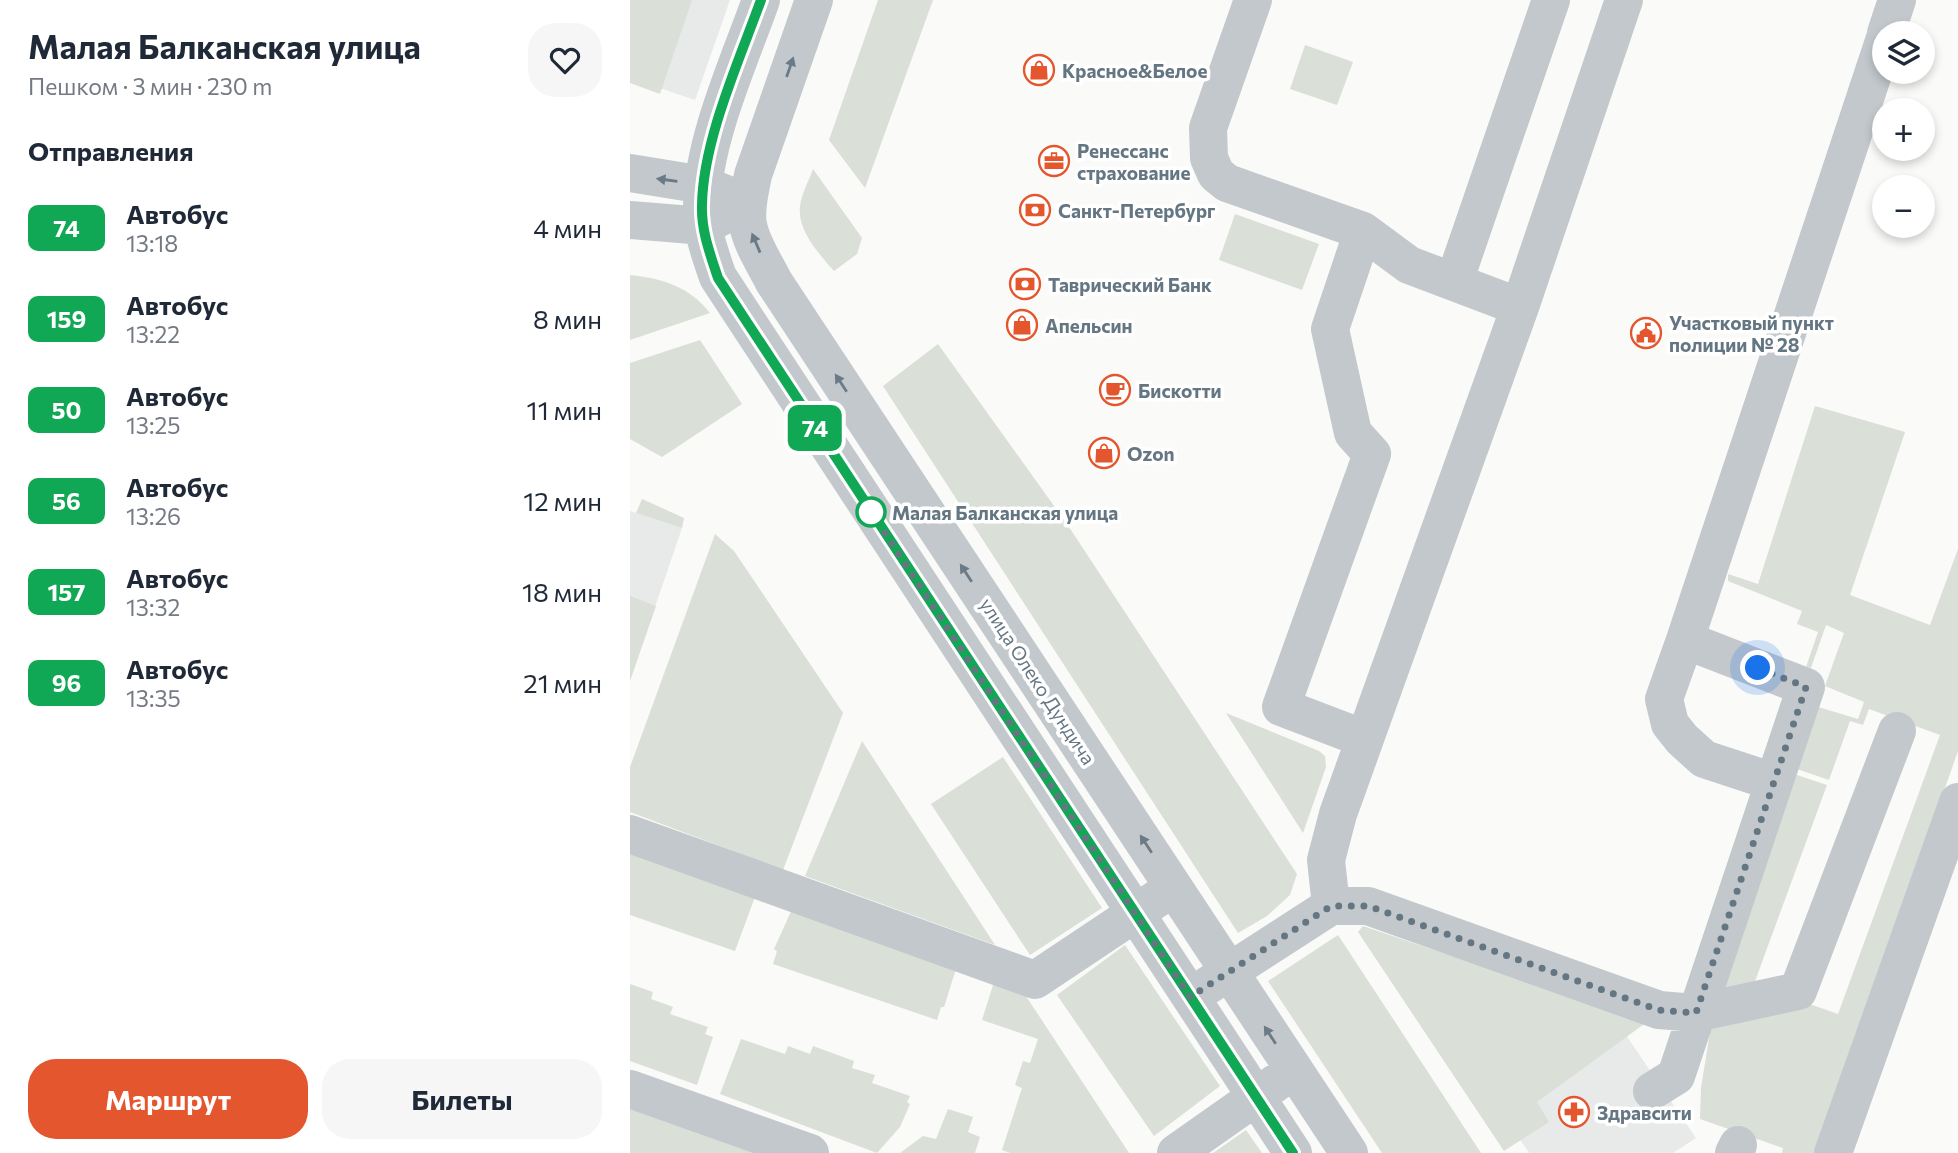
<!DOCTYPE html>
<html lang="ru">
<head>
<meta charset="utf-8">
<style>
  body { margin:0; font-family:Commissioner,sans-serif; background:#f6f6f7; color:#1f2937; height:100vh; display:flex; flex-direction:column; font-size:26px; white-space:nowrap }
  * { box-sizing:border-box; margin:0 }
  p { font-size:23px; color:#747a83 }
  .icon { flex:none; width:38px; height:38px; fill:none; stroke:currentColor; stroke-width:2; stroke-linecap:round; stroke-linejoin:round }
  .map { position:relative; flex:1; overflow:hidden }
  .panel { display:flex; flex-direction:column; background:#fff; width:630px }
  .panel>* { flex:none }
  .badge { padding:0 14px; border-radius:10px; font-size:24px; line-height:46px }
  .controls { position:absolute; left:1242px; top:21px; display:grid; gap:14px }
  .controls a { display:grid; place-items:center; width:63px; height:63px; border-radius:50%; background:#fff; box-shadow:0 4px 10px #0003; font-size:35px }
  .you { position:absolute; width:35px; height:35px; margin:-18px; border:5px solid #fff; border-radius:50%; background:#1a73e8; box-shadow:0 0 0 10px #1a73e833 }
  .map>.badge { position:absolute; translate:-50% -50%; box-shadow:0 0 0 4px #fff }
  h2 { padding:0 28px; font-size:26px; line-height:63px }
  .round { display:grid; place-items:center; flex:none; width:74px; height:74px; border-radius:28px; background:#f6f6f7 }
  .head { display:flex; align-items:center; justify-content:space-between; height:119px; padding:0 28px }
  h1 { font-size:33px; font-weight:700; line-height:52px }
  .primary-button { display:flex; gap:14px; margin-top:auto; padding:14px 28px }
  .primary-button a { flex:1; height:80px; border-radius:28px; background:#e4572e; color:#fff; font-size:28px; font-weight:700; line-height:80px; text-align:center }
  .primary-button a+a { background:#f6f6f7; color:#1f2937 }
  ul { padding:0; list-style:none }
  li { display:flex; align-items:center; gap:21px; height:91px; padding:0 28px }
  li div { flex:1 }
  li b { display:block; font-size:26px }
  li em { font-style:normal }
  li .badge { min-width:77px; font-weight:700; text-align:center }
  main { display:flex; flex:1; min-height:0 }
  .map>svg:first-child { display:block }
</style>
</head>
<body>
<main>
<section class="panel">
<div class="head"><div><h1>Малая Балканская улица</h1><p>Пешком · 3 мин · 230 m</p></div><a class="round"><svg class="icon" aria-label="heart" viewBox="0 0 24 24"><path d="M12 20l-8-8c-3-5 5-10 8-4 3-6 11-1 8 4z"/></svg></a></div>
<h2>Отправления</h2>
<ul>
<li><span class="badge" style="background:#10a855;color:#fff">74</span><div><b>Автобус</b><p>13:18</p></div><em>4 мин</em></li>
<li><span class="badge" style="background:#10a855;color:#fff">159</span><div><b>Автобус</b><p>13:22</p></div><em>8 мин</em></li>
<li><span class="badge" style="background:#10a855;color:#fff">50</span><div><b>Автобус</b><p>13:25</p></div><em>11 мин</em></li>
<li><span class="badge" style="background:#10a855;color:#fff">56</span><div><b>Автобус</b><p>13:26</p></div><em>12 мин</em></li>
<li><span class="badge" style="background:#10a855;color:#fff">157</span><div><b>Автобус</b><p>13:32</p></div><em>18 мин</em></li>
<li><span class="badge" style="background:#10a855;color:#fff">96</span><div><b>Автобус</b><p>13:35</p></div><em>21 мин</em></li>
</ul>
<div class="primary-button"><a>Маршрут</a><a>Билеты</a></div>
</section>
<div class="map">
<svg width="1328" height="1153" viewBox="0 0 1328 1153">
  <rect width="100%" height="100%" fill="#fafaf8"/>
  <!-- built -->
  <path fill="#e8e9e9" d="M0,0H100L65,100L0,78Z
    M0,511L52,528L13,642L0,638Z
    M985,1019L1066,1138L1043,1153H899L864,1100Z"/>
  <!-- green -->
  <path fill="#dadfd7" d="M0,0H62L30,94L0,83Z
    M248,0H303L235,188L199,140Z
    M675,45L723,62L707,105L660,89Z
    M183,169L232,238L227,254L204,271C189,254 167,230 170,207C171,194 179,181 183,169Z
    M605,214L689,244L672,290L589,260Z
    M0,275C32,278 60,287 80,313L0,340Z
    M70,340L112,404L32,457L0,439V363Z
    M308,344L437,524L667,874L660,895L637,916L608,933L253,386Z
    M1185,406L1275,432L1220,595L1300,625L1328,549V751L1186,1153H1152L1153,1148L1070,1119L1071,1088L1081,1026L1174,1002L1208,1014L1310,735L1239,709L1233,725L1220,721L1199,780L1164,768L1185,706L1228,719L1234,702L1195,686L1214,633L1196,625L1181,668L1176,667L1188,632L1167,624L1172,611L1098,581V574L1128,584Z
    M12,499L54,518L52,528L6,513Z
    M85,534L104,551L213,713L153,870L0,812V767Z
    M0,596L26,606L0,681Z
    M596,713L689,751L695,756L696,767L673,833Z
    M232,741L365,945L175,876Z
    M373,757L472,908L400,955L301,804Z
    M1161,773L1197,785L1124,984L1092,990Z
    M0,849L126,894L105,951L0,915Z
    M163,907L326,969L314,1007H311L307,1020L143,964L147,951L144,949Z
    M733,926L1017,1022L907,1102L919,1122L874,1151L728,932Z
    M708,935L851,1153H752L638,981Z
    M495,945L590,1086L524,1136L427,995Z
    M364,982L392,990L499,1153H380L372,1150L392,1088L385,1085L393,1061L400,1063L408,1039L352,1020Z
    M0,984L23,992L21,999L43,1007L40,1014L78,1027L75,1034L83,1037L67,1085L0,1061Z
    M111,1039L155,1054L158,1046L180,1054L183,1046L224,1061L222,1068L245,1075L242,1083L280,1096L277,1102L280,1104L270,1127L247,1153L90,1094Z
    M0,1101L142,1153H0Z
    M318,1109L343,1117L338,1132L350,1137L345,1153H270L293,1136L306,1139Z
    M616,1130L632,1153H583Z"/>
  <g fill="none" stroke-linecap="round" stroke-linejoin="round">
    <!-- minor -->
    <path stroke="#c3c8cc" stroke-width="38" d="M131,0C109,62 73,140 72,205C71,230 80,254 88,277L663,1153
      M184,0L123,175C120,191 115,209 118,225C122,245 135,264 144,282L719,1153
      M623,0L578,128L579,158L586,174L597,183L733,231L779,265L890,307
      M1256,33L1267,0
      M0,173L74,185L96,194
      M0,220L74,226L96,214
      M733,231L700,329L723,433L742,454L651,707L735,739
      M824,282L921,0
      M1055,640L1034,699L1040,724L1052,739L1074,759L1144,782
      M0,834L405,980L528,898
      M701,906H738L1029,1010L1066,1013L1168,991L1267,731
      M577,986L701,906L696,860L708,814L890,307L994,0
      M0,1089L180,1153
      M1022,1091L1046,1076L1176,687L1055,640L1255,38
      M546,1153L647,1082
      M1104,1153L1108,1145
      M1203,1153L1328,802"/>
  </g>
  <!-- one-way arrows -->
  <defs><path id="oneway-solid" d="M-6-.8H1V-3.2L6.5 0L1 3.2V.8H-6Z" transform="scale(1.75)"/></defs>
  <g fill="#6a7a87">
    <use href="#oneway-solid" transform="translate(160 67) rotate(-71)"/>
    <use href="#oneway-solid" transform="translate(37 180) rotate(-172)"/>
    <use href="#oneway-solid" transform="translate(126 243) rotate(-113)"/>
    <use href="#oneway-solid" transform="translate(211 383) rotate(-123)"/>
    <use href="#oneway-solid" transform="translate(336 573) rotate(-123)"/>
    <use href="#oneway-solid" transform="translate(516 844) rotate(-123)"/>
    <use href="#oneway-solid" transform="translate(640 1035) rotate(-123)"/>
  </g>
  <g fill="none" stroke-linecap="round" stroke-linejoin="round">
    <!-- line casing -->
    <g stroke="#fff" stroke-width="16">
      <path id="line" d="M131,0C109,61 73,140 72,205C71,230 80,254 88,278L663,1153"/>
    </g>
    <!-- line -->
    <use href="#line" stroke="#10a855" stroke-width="10"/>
    <!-- walk -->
    <path stroke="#657683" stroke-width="7" stroke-dasharray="0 12.6" d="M241,512L560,997L701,906H738L1029,1010L1066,1013L1176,687L1128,668"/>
  </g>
  <!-- icons -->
  <defs>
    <g id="shop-ring" transform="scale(1.575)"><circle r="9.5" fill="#fff" stroke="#e4572e" stroke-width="1.5"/><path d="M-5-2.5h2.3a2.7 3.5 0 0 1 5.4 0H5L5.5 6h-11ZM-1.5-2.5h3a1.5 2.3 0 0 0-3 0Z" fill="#e4572e"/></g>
    <g id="office-ring" transform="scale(1.575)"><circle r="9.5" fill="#fff" stroke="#e4572e" stroke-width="1.5"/><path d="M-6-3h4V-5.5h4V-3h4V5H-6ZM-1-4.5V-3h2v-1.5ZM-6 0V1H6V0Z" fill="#e4572e"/></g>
    <g id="bank-ring" transform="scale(1.575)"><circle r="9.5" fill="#fff" stroke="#e4572e" stroke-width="1.5"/><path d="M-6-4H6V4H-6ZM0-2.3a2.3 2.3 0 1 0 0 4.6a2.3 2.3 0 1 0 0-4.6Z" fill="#e4572e"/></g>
    <g id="civic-ring" transform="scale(1.575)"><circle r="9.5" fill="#fff" stroke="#e4572e" stroke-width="1.5"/><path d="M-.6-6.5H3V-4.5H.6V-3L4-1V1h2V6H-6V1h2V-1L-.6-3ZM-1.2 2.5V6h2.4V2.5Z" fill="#e4572e"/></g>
    <g id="cafe-ring" transform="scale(1.575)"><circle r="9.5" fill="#fff" stroke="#e4572e" stroke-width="1.5"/><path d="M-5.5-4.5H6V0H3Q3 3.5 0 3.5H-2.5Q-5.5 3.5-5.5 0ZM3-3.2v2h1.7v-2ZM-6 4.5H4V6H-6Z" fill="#e4572e"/></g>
    <g id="pharmacy-ring" transform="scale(1.575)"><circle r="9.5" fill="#fff" stroke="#e4572e" stroke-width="1.5"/><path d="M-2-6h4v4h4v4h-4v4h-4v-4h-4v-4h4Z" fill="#e4572e"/></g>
  </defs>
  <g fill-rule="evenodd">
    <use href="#shop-ring" x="409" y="70"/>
    <use href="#office-ring" x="424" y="161"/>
    <use href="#bank-ring" x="405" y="210"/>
    <use href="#bank-ring" x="395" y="284"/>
    <use href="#shop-ring" x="392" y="325"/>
    <use href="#civic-ring" x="1016" y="333"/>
    <use href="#cafe-ring" x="485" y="390"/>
    <use href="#shop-ring" x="474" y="453"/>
    <use href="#pharmacy-ring" x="944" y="1112"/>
  </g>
  <!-- markers -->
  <circle fill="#fff" stroke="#10a855" stroke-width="3.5" cx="241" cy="512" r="14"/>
  <g text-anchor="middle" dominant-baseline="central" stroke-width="7" stroke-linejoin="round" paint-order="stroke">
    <!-- poi labels -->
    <g font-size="19" font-weight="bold" fill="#657683" stroke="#fff" text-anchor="start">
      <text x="432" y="70">Красное&amp;Белое</text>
      <text x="447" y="150">Ренессанс<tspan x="447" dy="22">страхование</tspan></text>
      <text x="428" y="210">Санкт-Петербург</text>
      <text x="418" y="284">Таврический Банк</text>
      <text x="1039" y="322">Участковый пункт<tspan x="1039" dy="22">полиции № 28</tspan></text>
      <text x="415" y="325">Апельсин</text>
      <text x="508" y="390">Бискотти</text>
      <text x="497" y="453">Ozon</text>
      <text x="967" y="1112">Здравсити</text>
    </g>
    <!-- stop labels -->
    <g font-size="19" font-weight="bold" fill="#657683" stroke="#fff" text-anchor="start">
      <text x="262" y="512">Малая Балканская улица</text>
    </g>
    <!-- street labels -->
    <g font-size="19" fill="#657683" stroke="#fff">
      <text transform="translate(408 681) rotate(57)">улица Олеко Дундича</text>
    </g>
  </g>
</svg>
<div class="controls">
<a><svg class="icon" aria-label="layers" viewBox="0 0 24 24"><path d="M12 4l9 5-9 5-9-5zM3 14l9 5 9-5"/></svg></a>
<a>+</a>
<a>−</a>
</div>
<div class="you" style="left:1128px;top:668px"></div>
<b class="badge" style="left:185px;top:428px;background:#10a855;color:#fff">74</b>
</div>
</main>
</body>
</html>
